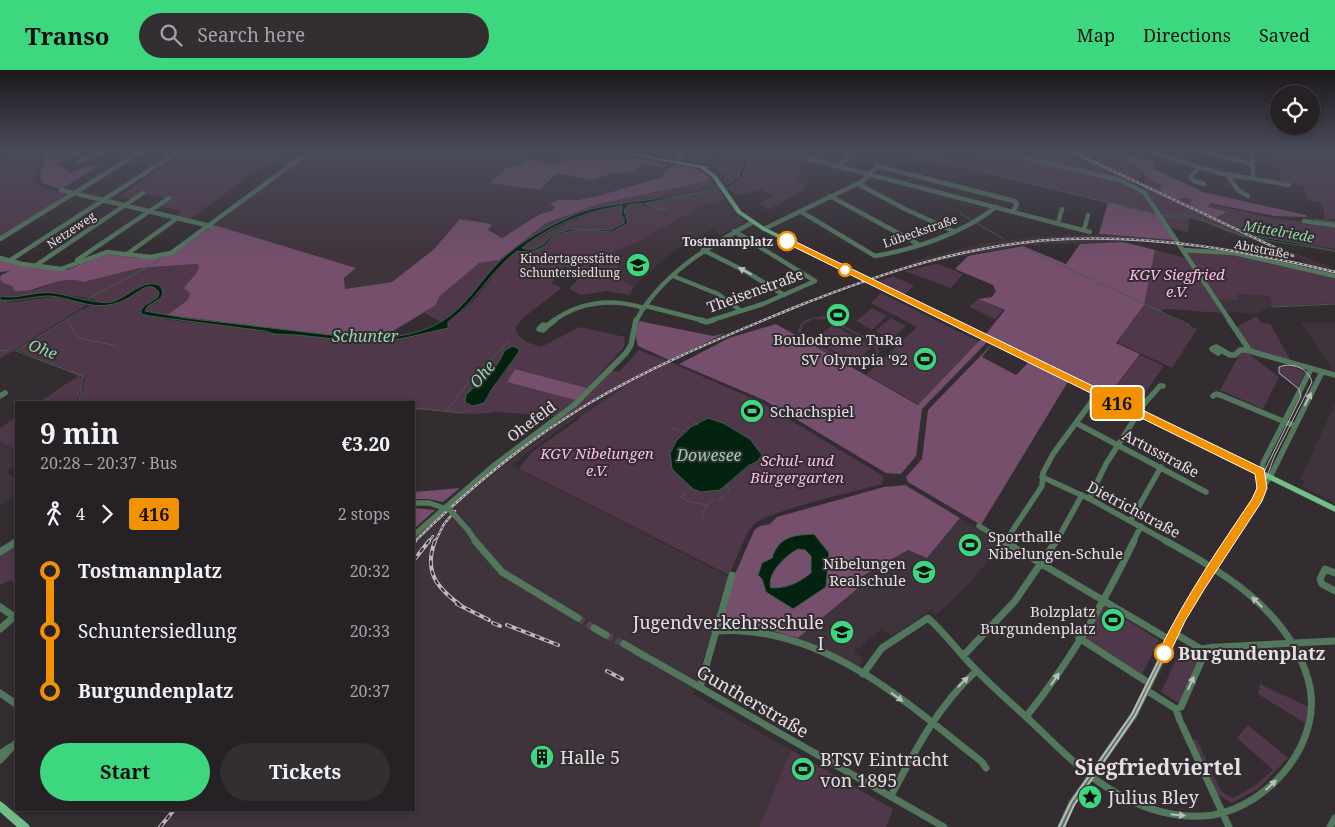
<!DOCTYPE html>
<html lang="en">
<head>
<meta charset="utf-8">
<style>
  body { margin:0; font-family:"Noto Serif",serif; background:#322e32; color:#f1f3f6; height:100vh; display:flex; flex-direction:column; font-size:19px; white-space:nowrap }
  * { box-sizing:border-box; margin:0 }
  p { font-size:16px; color:#a4a3a7 }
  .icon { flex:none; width:28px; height:28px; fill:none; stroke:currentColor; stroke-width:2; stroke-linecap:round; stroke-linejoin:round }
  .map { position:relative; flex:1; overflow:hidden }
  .sheet { position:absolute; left:15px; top:331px; width:400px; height:410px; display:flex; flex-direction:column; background:#262125; border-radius:0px; box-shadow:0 2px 8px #0003,0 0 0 1px #423e42 }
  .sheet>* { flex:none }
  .badge { padding:0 10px; border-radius:4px; font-size:18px; line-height:32px }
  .tools { position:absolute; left:1270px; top:15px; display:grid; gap:10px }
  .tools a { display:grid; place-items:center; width:50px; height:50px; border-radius:50%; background:#262125; box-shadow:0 2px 8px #0003,0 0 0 1px #423e42; font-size:25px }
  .map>.badge { position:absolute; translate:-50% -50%; box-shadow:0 0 0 2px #fff }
  .legs { display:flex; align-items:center; gap:8px; height:55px; padding:0 25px; font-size:16px }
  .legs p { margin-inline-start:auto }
  .overview { display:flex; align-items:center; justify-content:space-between; height:85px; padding:0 25px }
  h1 { font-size:28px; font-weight:700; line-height:38px }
  .button { display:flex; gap:10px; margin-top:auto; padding:10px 25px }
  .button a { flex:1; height:58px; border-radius:30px; background:#3cd77e; color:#111; font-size:20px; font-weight:700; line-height:58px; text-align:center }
  .button a+a { background:#322e32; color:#f1f3f6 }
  ul { padding:0 25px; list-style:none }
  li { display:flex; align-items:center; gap:18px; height:60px; font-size:19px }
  li i { display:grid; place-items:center; width:8px; height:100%; margin:0 6px; background:currentColor }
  li i::after { content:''; width:12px; height:12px; margin:-6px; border:4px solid; border-radius:50%; background:#262125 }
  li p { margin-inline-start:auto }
  li:first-child i { background:linear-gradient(#0000 50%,currentColor 0) }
  li:last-child i { background:linear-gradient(currentColor 50%,#0000 0) }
  header { display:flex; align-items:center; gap:30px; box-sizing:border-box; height:70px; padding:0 25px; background:#3cd77e; color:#111 }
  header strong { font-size:24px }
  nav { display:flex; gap:28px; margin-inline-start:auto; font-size:18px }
  .search { width:350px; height:45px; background:#322e32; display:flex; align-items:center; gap:12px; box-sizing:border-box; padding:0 18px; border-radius:28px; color:#a4a3a7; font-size:19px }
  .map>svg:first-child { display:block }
</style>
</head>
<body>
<header>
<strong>Transo</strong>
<div class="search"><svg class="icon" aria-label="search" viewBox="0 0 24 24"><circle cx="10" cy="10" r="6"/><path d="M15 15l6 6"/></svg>Search here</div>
<nav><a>Map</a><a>Directions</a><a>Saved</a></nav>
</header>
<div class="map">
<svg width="1335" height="757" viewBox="0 0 1335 757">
  <rect width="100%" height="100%" fill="#332c31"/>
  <!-- built -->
  <path fill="#3f333c" d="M312,81H524L533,83L528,89L559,95L572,81H601L672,95L662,107L598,126L578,130H558L550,134L556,136L551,141L540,144L501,168L487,160L491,154L460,149L433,180L392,212L344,219V208L356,198L214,155Z
    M1069,81L1267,173L1330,196L1335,199L1333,203L1335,205L1259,187L1180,172L1258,181L1304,192L1248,168Z
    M725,129L745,152L722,165L713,159L672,182L634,216L621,209L616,182L702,136Z
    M1091,165L1140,167L1176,171L1143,170L1019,176L926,193L871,210L869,209L923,188L985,173L1046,166Z
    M1236,224L1271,226L1272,235L1257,244L1226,242L1217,229H1240Z
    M1301,253H1335V304Z
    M620,318L621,320L590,338L528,382L512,396L728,506L693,624L791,680L759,757H163L178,740H414V474L459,432L528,376L566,350Z
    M1335,334V433L1302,416L1304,411L1300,409Z
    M0,371L16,380V394L6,402L16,408V425L0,436Z
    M960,448L1002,473L972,511L936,545L931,540L891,567L881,558L873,569L870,567L860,579L857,577L854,581L863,589L859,596L798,568L857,519L852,512L908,480L927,488Z"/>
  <!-- green -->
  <path fill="#4f3849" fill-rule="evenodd" d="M188,81H283L189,150L174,147L182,141L161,136L169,129L142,123L132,129L119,126Z
    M687,81H711C710,93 701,94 691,93L694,86Z
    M721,81H746L739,107L728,114L723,106L716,98L723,90Z
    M751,81H809L801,94L799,109L796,111L806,112L803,120L768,140L759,133L772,126L761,119C749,123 736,129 728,117L741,109Z
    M904,81H950L944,91Z
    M978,81H993L1120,111L1144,123L1157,144L969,98Z
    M999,81H1104L1144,101L1138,112H1128Z
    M1276,81H1335V149L1325,150L1322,133L1307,130L1304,116L1281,112Z
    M42,84L35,106L36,114L42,117L67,123L62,126L66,127L0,168V96L12,87Z
    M1145,107L1162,116L1160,121L1175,129L1186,128L1192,131L1188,137L1144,115Z
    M711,110L717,117L594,138L556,153L509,183L462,235L441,252L424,243L436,235L439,227L449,218L479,193L499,190L546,153L599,134Z
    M1144,117L1245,166C1225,164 1209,150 1189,148L1188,162L1171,158Z
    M719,119L725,129L702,136L643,169L607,185H601L569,200L565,197L546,205L554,210L551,213L562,218L524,247L516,257L517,264L527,272L541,277L580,257L625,267L624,277L587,318L515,299L508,312L575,330L555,346L494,342C467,348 441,338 414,340V332H79L85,309L79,306L83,310L77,332H39L78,306L17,280L93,234L103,236L109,235L150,216L154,217L159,222L158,227L144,236L140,242L149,246L170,250L246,259L274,264L297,265L360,272H383L435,260H442C450,249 463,241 473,231C488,215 499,194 517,181L529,182L539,179L546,175L553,167L572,161L585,160L612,162L626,155L624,140L628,135C647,133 649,139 665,140L667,138L660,139L643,133ZM513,276L506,302L492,319L487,330L480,334L470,335L466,325L497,295L505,280Z
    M1209,134L1277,149L1335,155V179L1245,163L1215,148L1226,143L1208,137Z
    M623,136L622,143L625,153L611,160L571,159L552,165L544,174L536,178L527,180L521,178C554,158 585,142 623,136Z
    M1155,180L1190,189L1186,181L1223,183L1335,208V233L1270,237L1272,234L1270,226L1237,224L1240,230L1214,229L1222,243L1165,239L1160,242L1197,259L1172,298L1117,272L1144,235Z
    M616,182L621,209L634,216L630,225L607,221L581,225L569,219L580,207L573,202L574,199Z
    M197,194L199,195L197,202L185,218L190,223L188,230L167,245L145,241L148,236L161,228L163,223L161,216C132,212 130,233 107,233C102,233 97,231 92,229C80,227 66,224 54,223C35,221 18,230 0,226V209C6,215 29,221 37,219C52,215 67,205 83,212L139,198Z
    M937,194L963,204L951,218L904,201Z
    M893,206L914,216L904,225L877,212Z
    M881,223L982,273L920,335L866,305L917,257L871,233Z
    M53,227L88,234L0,289V230L13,232Z
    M978,229L1003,240L995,249L969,237Z
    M872,238L887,246L872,260L856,251Z
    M824,246L882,275L877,276L879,282C868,314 819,277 802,268L798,261C801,247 813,248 824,246ZM813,249H826L872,273L876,280L875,286L866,292L855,293L873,276L833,255L814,270L854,293L804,267L801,261L803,255Z
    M1257,246L1261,253L1270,254L1291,291L1253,281L1236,257Z
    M891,248L906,256L891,270L875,261Z
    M639,280L667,291C574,337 500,390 424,460L423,459L497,395L575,336L611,300L619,302Z
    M1241,282L1249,284L1279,307L1263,339L1220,320Z
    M1140,285L1164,296L1137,334L1112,322Z
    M670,292L762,333L883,406L882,414C858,421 769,441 754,454C745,463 735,493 729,505L519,399L531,383L579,349L580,346L622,319L621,317ZM706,349C730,352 742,373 758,391L749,396L720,420L701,422L677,403L670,383C678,369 690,354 706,349Z
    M1281,296L1294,297L1305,303L1298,317L1280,304L1279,298Z
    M16,347V380L0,371V358Z
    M16,476V513L10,510L0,515V486Z
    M1104,536L1159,570L1142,604L1085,568Z
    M1182,577L1200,588L1180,634L1161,622Z
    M1260,614L1309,637L1305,653L1258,624Z
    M1248,655L1288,688L1259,718L1232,733L1218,725L1192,669L1197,670L1221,721L1233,728L1257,714L1273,700L1237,668Z
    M791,680L893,739L886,757H759Z"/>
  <!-- forest -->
  <path fill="#754f6c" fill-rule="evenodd" d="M70,81H89L58,93L70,103L87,97L102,94L61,119L42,113L40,107L46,83Z
    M572,81H601L668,94L665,98L647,94L634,101L609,104L592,110L556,103L540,120L490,113L505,98L522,94L527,89L559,95Z
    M1106,81H1119L1155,93L1152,98L1203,122L1306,145L1307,147L1274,146L1210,133L1208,137L1227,142L1215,148L1188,137L1192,130L1186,128L1175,129L1159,121L1162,116L1145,107L1144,101L1113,86Z
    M672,95C685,94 703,99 711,110L599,134L546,153L499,190L479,193L439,227L436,235L393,261L351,266H337L167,245L188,230L190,223L184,218L197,202L199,196L197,194L139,198L83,212C61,203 39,223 15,221L12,216L3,213L0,209L1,205L10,201L0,202V190L58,200H67L105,184L139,188H160L175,182L214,155L356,198L344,208L345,219L392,212L433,180L460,149L492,154L488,160L502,168L540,144L551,141L555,137L550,134L558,130H578L598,126L662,107Z
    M1108,132L1157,144L1174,170L1099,164Z
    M1123,172L1155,180L1144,235L1116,273L1140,284L1109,325L985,265L1005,240L978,229L992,227L996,221L993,215L955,199L968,186L1023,176L1066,194L1080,174Z
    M639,251L713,266L726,263L669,290L638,276L635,263Z
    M776,254L918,335L982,268L988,271L922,339L916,386L901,404L886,403L764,330L679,294L729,268Z
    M993,273L982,287L1016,305L1030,291L1069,310L981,455L908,412L906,407L922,389L928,340Z
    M515,299L587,318L575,330L507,312Z
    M905,415L960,448L927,488L908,480L852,512L857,519L798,568L766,559L717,558L735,504L754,461C760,454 763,456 770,454L777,447L884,417ZM814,464L826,517L767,522L762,509L772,488Z
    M460,418L443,432L428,429H414V422Z
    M414,438L435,440L414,459Z
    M798,479L805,480L811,486V503C798,513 788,517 771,518C766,504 786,485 798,479Z"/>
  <!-- water -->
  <path fill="#032310" stroke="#465b4f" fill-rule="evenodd" d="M746,81H751C740,98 752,105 728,117L646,133L660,139L669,138C659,143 654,136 645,134C639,133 634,134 628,135L624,140L628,153L612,162L585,160L572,161L553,166L546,175L539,179L529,182L517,181C490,201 476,232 448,252V258L405,268L371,273L297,265L274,264L265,261L149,246L141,244V240L144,236L158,227L159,222C150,210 140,221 130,227C124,231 115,234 108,235C92,239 67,227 50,226C33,226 17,232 0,230V226C18,230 36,220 54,223C67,225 101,235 111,232C128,228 143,207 161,216L163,223L161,228L148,236L145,241L185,248L356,268C394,269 433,265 461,236C475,222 486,204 501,190C522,170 550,155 578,143C611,129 720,128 739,107ZM622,136L621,146L624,148V153L611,160L571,159L552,165L544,174L536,178L529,180L522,178C549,156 587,141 622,136Z
    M899,81L1156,144L1168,146H1193L1241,165C1273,168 1304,174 1335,181L1242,166L1192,147H1174L1158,145L952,94L946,95L947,93Z
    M513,276L519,279V282L492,319L484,333L473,336L468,334L465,332L466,325L497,295L505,280Z
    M708,348L723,353L750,369L762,385L758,391L748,396L720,420L701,422L693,419L672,399L670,383L677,370L691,357Z
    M814,464L829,483L826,517L793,539L766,522L762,509L758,505L762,493L772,488C779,466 794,465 814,464ZM798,479L805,480L811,486V503C798,513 788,518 771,518C766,504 786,485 798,479Z"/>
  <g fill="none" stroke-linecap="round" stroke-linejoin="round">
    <!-- stream -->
    <path stroke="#465b4f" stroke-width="1" d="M0,89L38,85
      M0,96L9,89
      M960,143L973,151
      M1314,149L1335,152
      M976,153L1004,169
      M1024,178L1190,255
      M153,194L160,190
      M88,229L151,195
      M1273,237L1335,234
      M67,250L78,268L118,276
      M0,281L9,280
      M15,281L82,240
      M16,281L64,299
      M67,300L83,306L79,332
      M414,338L462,343
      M446,341L473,307L510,270
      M694,352L698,355
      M671,358L678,360
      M780,392H792
      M726,415L728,418
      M688,419L690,417
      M728,423L729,419
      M677,425L690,432L707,435
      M681,427L686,422
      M719,429L725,426
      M709,432L714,429
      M703,442L709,433
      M702,449L703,444"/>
    <!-- minor-tunnel -->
    <path stroke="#4d474c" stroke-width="7" stroke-dasharray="7 4" stroke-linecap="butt" d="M578,548L594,558
      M606,565L624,574"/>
    <!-- minor-far2 -->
    <path stroke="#53775d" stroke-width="4.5" d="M673,81L682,83
      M996,81L1120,110L1144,122L1230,251
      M1147,81L1169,87
      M1203,81L1252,94
      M1252,81L1253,109
      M1167,87L1219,103L1289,115
      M1167,87L1171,81
      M810,89L1090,162
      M78,92L107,81
      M678,92L684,81
      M839,96L851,81
      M1199,98L1190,107L1194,111L1204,114
      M1227,105L1238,120L1248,126
      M858,114L905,139L953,161
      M61,120L210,156
      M830,126L918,174
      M800,141L875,186C916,179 963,163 996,137
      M1304,151L1335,155
      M1058,153L1062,139
      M764,159L863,111L877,96L1014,131L1017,134L1013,142
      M1084,160L1088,145
      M0,169L142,81
      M703,180L745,201L784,225
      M1183,180L1234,183L1335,206
      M127,184L176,149
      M0,188L22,194L61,199L107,182L151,187L171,183L310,81
      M77,190L169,128
      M9,191L179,81
      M35,196L143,123
      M673,206L718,224L741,241
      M646,236L705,251
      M553,251C581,231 611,228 644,238
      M636,251C660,205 709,176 753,152
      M709,251L763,234L815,211L734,161"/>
    <!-- minor-far1 -->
    <path stroke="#53775d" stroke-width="5.5" d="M700,250L707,252L713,250
      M1229,250L1250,281
      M543,255L547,256L543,260L539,259Z
      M547,256L555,250
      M1221,281L1218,283L1212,279L1216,277L1230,285H1235L1240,280H1246L1335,305
      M0,326L5,323
      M1213,326L1216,324L1220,325L1295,356
      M1076,353L1206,422
      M1042,407L1092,430L1168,472
      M1262,418L1270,407L1322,302
      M1089,429L1106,394L1144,334L1160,316H1163
      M414,433H429
      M1131,450L1161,397
      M979,456L1005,472
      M468,460L476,472
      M414,465L492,397L574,335L626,283L631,275L636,250
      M1005,472L1042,416L1043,403L1053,384L1098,323
      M1056,472L1082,425
      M1133,472L1141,456
      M1230,472L1257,431L1263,393L1311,299"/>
    <!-- minor -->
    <path stroke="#53775d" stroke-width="7" d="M475,471L502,502L578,548
      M1003,471L1170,570
      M0,482L16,472
      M1335,503L1325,499L1320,509L1322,514L1335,521
      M0,537L16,548
      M594,558L606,565
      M0,559L16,545
      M715,562C727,559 741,561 753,562C843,573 913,638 982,692L986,698
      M1174,563L1201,579L1204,585L1181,637L1176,639
      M1079,568L1149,613
      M624,574L648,588
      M1218,577L1335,571
      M1201,579L1214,577
      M963,586L1015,531L1056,471
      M652,590L944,757
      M863,604L882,578L928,548C946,564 960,584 977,601C997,621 1019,640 1040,660C1068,687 1096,715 1132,731C1156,743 1186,749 1213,745C1271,735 1326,669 1308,609C1288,541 1224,502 1166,471
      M700,617L732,505
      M1146,620L1176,639
      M0,623L16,634
      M1176,639L1180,651
      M1026,647C1069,593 1104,533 1134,471
      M1182,655L1229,757
      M0,684L10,677
      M0,690L16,673
      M891,726C915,680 938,636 976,601
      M1061,757L1072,733L1134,645L1190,531L1230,471
      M1330,757L1335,748"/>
    <!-- major -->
    <path fill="#72be8a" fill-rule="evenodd" d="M612,81H621L708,97V98L707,99L716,105L741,141L766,158L1335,436V442L762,160L737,143L712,107L700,98L614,82Z
      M0,731L3,733L28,754L30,757H17L0,742Z"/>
    <!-- tram-far1 -->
    <path stroke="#bdb8bc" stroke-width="1" d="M1229,472L1246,447L1260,421L1265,400L1301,326L1299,319L1279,303V297C1292,292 1308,298 1312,312L1274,387L1258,431L1231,472"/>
    <!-- tram -->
    <path stroke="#bdb8bc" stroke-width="2" d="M1059,757L1071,732L1132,644L1189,530L1230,471
      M1064,757L1074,735L1135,646L1183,548L1232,471"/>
    <!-- rail-far1 casing -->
    <g stroke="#bdb8bc" stroke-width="2.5">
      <path id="rail-far1" d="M1071,81L1293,186
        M414,472C468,420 524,372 588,334C653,295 723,267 793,238C881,203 970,173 1066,169C1157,165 1246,181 1335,202
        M428,472L433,466
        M435,472L444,454L455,441"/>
    </g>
    <!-- rail casing -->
    <g stroke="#bdb8bc" stroke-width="4">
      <path id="rail" d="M435,471C423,503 438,519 463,537
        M414,472L415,471
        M414,490L429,471
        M457,534L489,550
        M493,553L500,556
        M507,555L558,575
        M607,601L622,609
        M160,757L174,740"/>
    </g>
    <!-- rail-far1 -->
    <use href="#rail-far1" stroke="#332c31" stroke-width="1" stroke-dasharray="2.5" stroke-linecap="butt"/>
    <!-- rail -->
    <use href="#rail" stroke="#332c31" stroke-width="2" stroke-dasharray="5" stroke-linecap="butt"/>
    <!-- minor-bridge -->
    <path stroke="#53775d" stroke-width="5.5" d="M429,433L450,440L468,460"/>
  </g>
  <!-- one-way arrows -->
  <defs><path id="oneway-solid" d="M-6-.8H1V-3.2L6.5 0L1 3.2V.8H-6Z" transform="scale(1.25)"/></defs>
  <g fill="#b8c0ba">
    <use href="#oneway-solid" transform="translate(745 201) rotate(-152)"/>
    <use href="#oneway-solid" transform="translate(1308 329) rotate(-63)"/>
    <use href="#oneway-solid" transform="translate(1257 532) rotate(-136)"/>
    <use href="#oneway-solid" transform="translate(1055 609) rotate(-56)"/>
    <use href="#oneway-solid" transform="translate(963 612) rotate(-45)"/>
    <use href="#oneway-solid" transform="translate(1191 613) rotate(-66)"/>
    <use href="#oneway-solid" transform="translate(897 627) rotate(36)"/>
    <use href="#oneway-solid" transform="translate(1271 715) rotate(-43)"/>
    <use href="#oneway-solid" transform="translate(1178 745) rotate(6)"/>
  </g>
  <!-- sky -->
  <linearGradient id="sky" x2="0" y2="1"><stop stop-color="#1c181b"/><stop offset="0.43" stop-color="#4a4b5a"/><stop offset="1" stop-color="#4a4b5a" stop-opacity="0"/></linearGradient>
  <rect width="1335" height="187" fill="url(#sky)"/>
  <!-- line-1 -->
  <path fill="#f39200" stroke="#fff" d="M784,169H790L1264,399L1267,418L1262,431L1205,518L1185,551L1168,587L1164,589L1160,587L1158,583L1160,579C1186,526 1219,478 1252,429L1257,418L1255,404L784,172Z"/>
  <!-- icons -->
  <defs>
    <g id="school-disc" transform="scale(1.25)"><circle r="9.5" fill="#3cd77e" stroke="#332c31"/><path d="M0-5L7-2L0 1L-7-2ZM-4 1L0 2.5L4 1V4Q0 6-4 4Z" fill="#111"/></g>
    <g id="stadium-disc" transform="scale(1.25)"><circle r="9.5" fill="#3cd77e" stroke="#332c31"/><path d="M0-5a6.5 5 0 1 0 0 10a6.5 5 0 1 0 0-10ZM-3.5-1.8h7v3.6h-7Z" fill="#111"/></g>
    <g id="building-disc" transform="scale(1.25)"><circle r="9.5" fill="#3cd77e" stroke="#332c31"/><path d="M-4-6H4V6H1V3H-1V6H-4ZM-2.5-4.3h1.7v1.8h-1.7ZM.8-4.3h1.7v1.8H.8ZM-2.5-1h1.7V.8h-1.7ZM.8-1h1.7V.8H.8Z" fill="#111"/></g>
    <g id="sight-disc" transform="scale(1.25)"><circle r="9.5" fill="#3cd77e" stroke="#332c31"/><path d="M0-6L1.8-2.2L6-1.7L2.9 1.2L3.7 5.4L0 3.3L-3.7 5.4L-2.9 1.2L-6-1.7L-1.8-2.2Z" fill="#111"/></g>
  </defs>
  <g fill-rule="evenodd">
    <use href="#school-disc" x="638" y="195"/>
    <use href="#stadium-disc" x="838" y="245"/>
    <use href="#stadium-disc" x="925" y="289"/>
    <use href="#stadium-disc" x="752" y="341"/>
    <use href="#stadium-disc" x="970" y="475"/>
    <use href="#school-disc" x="924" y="502"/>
    <use href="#stadium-disc" x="1113" y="550"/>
    <use href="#school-disc" x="842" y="562"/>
    <use href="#building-disc" x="542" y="687"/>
    <use href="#stadium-disc" x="803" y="699"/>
    <use href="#sight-disc" x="1090" y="727"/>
  </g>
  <!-- markers -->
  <g fill="#fff" stroke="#f39200" stroke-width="2.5">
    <circle cx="787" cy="171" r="9"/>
    <circle cx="845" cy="200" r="6"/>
    <circle cx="1164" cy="583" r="9"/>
  </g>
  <g text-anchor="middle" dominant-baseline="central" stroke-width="4" stroke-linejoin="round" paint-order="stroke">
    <!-- far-street labels -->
    <g font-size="12" fill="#e3dfe2" stroke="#332c31">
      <text transform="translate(71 160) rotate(-34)">Netzeweg</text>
      <text transform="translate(920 161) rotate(-19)">Lübeckstraße</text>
      <text transform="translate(1262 179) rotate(11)">Abtstraße</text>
    </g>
    <!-- far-stop labels -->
    <g font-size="12" font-weight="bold" fill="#e3dfe2" stroke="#332c31" text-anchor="end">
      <text x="773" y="171">Tostmannplatz</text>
    </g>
    <!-- far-poi labels -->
    <g font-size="12" fill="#e3dfe2" stroke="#332c31" text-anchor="end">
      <text x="620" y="188">Kindertagesstätte<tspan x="620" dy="14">Schuntersiedlung</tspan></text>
    </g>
    <!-- far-water labels -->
    <g font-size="14" font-style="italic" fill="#92d6a6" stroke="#332c31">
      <text transform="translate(1279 161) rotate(10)">Mittelriede</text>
    </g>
    <!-- park labels -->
    <g font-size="15" font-style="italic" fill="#ffbdee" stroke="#332c31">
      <text x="1177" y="204">KGV Siegfried<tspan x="1177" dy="17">e.V.</tspan></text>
      <text x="597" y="383">KGV Nibelungen<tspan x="597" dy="17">e.V.</tspan></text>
      <text x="797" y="390">Schul- und<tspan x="797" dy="17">Bürgergarten</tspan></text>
    </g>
    <!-- street labels -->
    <g font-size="15" fill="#e3dfe2" stroke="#332c31">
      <text transform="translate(755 220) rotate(-20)">Theisenstraße</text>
      <text transform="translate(531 351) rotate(-37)">Ohefeld</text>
      <text transform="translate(1161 383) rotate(28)">Artusstraße</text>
      <text transform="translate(1134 439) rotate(28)">Dietrichstraße</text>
    </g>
    <!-- poi labels -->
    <g font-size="15" fill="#e3dfe2" stroke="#332c31" text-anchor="end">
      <text x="838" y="269" text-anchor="middle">Boulodrome TuRa</text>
      <text x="908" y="289">SV Olympia '92</text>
      <text x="770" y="341" text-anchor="start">Schachspiel</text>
      <text x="988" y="466" text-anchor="start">Sporthalle<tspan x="988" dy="17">Nibelungen-Schule</tspan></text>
      <text x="906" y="493">Nibelungen<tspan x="906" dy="17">Realschule</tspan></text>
      <text x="1096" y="541">Bolzplatz<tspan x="1096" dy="17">Burgundenplatz</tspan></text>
    </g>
    <!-- water labels -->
    <g font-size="16" font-style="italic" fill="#92d6a6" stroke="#332c31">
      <text x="365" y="266">Schunter</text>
      <text transform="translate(43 279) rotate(20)">Ohe</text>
      <text transform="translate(482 304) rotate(-50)">Ohe</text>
      <text x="709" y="385">Dowesee</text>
    </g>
    <!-- near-poi labels -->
    <g font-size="18" fill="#e3dfe2" stroke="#332c31" text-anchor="start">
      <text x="824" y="552" text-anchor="end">Jugendverkehrsschule<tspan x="824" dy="21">I</tspan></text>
      <text x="560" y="687">Halle 5</text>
      <text x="820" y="689">BTSV Eintracht<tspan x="820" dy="21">von 1895</tspan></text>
      <text x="1108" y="727">Julius Bley</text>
    </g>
    <!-- near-stop labels -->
    <g font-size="18" font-weight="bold" fill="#e3dfe2" stroke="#332c31" text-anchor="start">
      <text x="1178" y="583">Burgundenplatz</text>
    </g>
    <!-- near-street labels -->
    <g font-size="18" fill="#e3dfe2" stroke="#332c31">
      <text transform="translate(753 631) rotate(30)">Guntherstraße</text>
    </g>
    <!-- near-quarter labels -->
    <g font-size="21" font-weight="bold" fill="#e3dfe2" stroke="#332c31">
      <text x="1158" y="697">Siegfriedviertel</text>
    </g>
  </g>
</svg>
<div class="tools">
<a><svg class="icon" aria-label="locate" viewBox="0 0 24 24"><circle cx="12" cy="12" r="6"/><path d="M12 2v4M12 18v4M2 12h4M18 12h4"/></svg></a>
</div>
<b class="badge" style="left:1117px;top:333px;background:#f39200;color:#111">416</b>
<section class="sheet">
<div class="overview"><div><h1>9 min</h1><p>20:28 – 20:37 · Bus</p></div><b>€3.20</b></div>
<div class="legs"><svg class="icon" aria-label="walk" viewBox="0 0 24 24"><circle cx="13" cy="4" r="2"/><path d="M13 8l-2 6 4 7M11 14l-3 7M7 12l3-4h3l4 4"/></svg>4<svg class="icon" aria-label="forward" viewBox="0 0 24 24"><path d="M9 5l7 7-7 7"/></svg><b class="badge" style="background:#f39200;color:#111">416</b><p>2 stops</p></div>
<ul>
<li><i style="color:#f39200"></i><b>Tostmannplatz</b><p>20:32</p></li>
<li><i style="color:#f39200"></i><span>Schuntersiedlung</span><p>20:33</p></li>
<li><i style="color:#f39200"></i><b>Burgundenplatz</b><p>20:37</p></li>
</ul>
<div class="button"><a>Start</a><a>Tickets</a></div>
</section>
</div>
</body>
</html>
